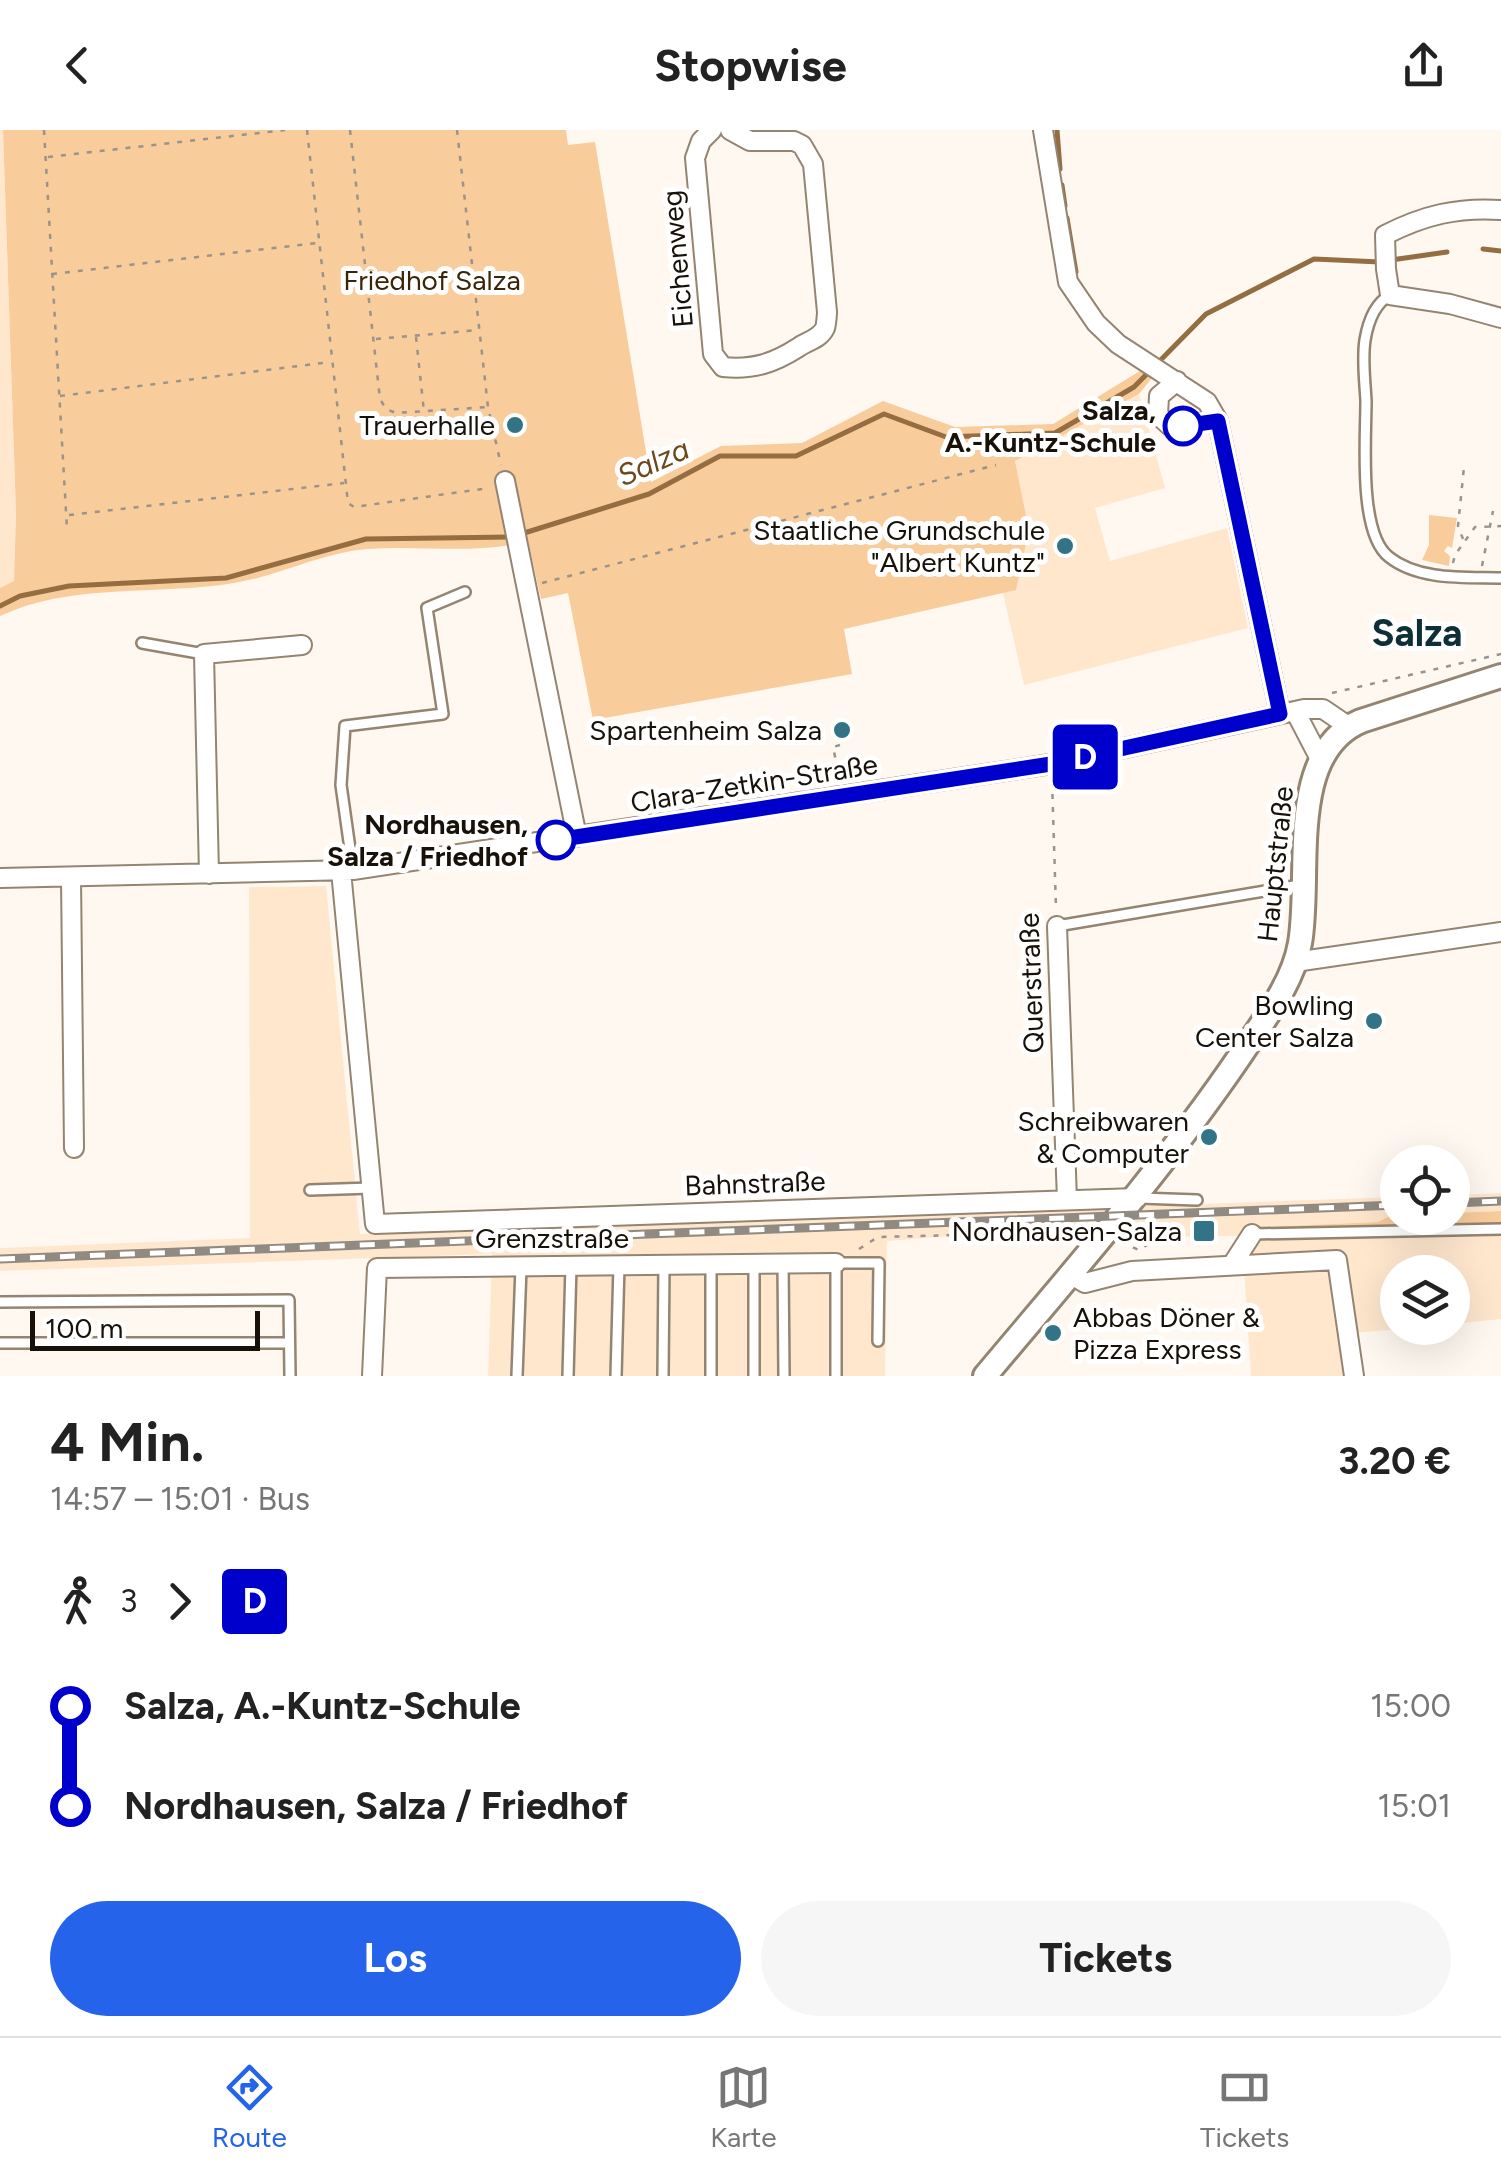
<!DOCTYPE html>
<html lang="de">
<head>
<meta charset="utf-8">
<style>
  body { margin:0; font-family:Figtree,sans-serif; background:#f6f6f6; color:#222; height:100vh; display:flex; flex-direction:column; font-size:38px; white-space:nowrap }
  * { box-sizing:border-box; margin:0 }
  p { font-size:32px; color:#767676 }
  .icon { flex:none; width:55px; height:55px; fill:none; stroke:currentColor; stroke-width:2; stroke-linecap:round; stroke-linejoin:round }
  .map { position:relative; height:1246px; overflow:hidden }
  .panel { display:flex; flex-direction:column; background:#fff; flex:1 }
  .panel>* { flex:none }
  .badge { padding:0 20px; border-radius:8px; font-size:35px; line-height:65px }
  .tools { position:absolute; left:1380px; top:1015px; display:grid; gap:20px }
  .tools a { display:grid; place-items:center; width:90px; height:90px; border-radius:50%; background:#fff; box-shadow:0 10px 40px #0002; font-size:50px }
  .scale { position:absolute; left:30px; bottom:25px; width:230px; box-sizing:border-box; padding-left:10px; border:5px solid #17110a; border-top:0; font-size:28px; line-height:35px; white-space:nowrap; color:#17110a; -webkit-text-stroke:8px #fff; paint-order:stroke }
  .map>.badge { position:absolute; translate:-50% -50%; box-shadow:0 0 0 5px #fff }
  .legs { display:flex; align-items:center; gap:15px; height:110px; padding:0 50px; font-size:32px }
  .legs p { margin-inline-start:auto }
  .headline { display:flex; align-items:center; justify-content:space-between; height:170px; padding:0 50px }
  h1 { font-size:55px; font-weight:700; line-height:75px }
  .action { display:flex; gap:20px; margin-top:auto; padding:20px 50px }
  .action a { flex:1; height:115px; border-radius:60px; background:#2563eb; color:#fff; font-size:40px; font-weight:700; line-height:115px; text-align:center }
  .action a+a { background:#f6f6f6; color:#222 }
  ul { padding:0 50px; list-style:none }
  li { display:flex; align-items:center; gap:35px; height:100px; font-size:38px }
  li i { display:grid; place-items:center; width:15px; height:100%; margin:0 12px; background:currentColor }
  li i::after { content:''; width:25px; height:25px; margin:-12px; border:8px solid; border-radius:50%; background:#fff }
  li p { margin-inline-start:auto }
  li:first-child i { background:linear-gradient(#0000 50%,currentColor 0) }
  li:last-child i { background:linear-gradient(currentColor 50%,#0000 0) }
  header { display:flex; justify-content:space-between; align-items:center; height:130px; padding:0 50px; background:#fff; font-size:45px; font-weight:700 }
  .dock { display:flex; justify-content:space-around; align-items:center; height:140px; border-top:2px solid #e0e0e0; background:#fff; font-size:28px; color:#767676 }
  .dock a { display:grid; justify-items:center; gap:5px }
  .dock .current { color:#2563eb }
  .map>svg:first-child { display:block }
</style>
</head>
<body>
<header><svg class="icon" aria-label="back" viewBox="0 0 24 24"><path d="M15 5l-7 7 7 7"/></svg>Stopwise<svg class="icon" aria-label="share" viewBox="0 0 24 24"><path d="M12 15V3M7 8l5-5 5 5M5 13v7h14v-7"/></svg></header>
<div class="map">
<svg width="1501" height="1246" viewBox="0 0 1501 1246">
  <rect width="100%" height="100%" fill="#fff8f0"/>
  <!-- built -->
  <path fill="#ffe7ce" d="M0,0H3L16,383L14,452L0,458Z
    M1139,264L1165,358L1095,378L1110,431L1227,398L1248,498L1024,555L1003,463L1016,459L1029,400L1015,331Z
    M326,756L360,1104L1397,1067V1085L1378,1092L1244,1098L1501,1102V1189L1453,1194L1452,1142H1398V1198H1414L1342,1204L1347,1246H1251L1242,1106L1124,1107L1132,1094L1080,1096L887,1111L885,1246H488L492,1124L0,1141V1118L250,1108L249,757Z
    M1501,1063V1081L1453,1083L1452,1065Z"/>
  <!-- green -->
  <path fill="#f9cc9b" d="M3,0H566L568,15L595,12L651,352L721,316L802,313L883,271L955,297L1053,294L1140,241L1152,248L1139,264L1015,331L1029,400L1016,460L844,499L852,544L593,590L568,463L541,469L528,411C476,425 421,415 368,419C323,422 279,446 234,453C156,466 73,452 0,486V458L14,451L16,383Z
    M1429,385L1457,388L1452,418L1448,416L1444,421L1450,426L1449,436L1422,430L1429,415Z
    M1501,1081V1102L1243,1106L1244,1098L1378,1092L1390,1086L1452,1088L1453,1083Z"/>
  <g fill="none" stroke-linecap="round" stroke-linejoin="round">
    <!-- stream -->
    <path stroke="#946d40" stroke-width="5" d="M1057,0L1060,39
      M1062,55L1065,76
      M1067,88L1076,142
      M1483,119L1501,121
      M1391,130L1447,122
      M521,404L649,364L720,326H796L884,284L946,307L1055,303L1134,257L1206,184L1314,129L1380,132
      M0,476L20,466L69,456L226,448L366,409L510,407"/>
    <!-- service casing -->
    <g stroke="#948472" stroke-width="14">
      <path id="service" d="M1390,165C1374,174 1368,192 1365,210C1362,229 1365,252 1366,271C1366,309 1358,403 1389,427C1419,451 1466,447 1501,448
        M142,513L204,524
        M353,740L341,655L345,596L443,584L427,478L465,462
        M1057,796L1300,755
        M310,1060L371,1058
        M1139,1068L1197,1070
        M1252,1104L1501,1099
        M711,1133V1246
        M783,1133L784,1246
        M0,1172L289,1170L290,1246
        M0,1213H289
        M517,1246L521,1137
        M568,1246L571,1135
        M616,1246L619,1135
        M663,1246L664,1134
        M754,1246V1133
        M836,1246V1133H879L878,1211"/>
    </g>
    <!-- minor casing -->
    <g stroke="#948472" stroke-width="22">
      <path id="minor" d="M712,0L701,11L695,28L713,224L723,237C754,240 774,233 799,217C807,211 820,209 825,198C826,196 827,184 827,182L813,34L802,15L794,11H750L730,0
        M1043,0L1068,152L1096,193L1118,214L1207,272L1218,291L1280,584
        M1501,80C1458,77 1424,85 1385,105L1386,139L1390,165L1450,174L1501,188
        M1177,251L1159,266L1158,285L1170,296L1218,291
        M505,351L577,707
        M1295,581L1320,629
        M341,741L375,1094L1137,1068
        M209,744L204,524L302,515
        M71,747L74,1018
        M0,748L353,740L1051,634L1304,579H1323L1348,596
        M1057,796L1067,1070
        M1295,832L1501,802
        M1232,1135L1252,1104
        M1070,1144L1085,1153L1132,1141L1337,1130L1354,1246
        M372,1246L377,1138L836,1133"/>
    </g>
    <!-- tertiary casing -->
    <g stroke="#948472" stroke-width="28">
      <path id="tertiary" d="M985,1246C1073,1141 1163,1039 1240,926C1263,891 1293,854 1300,813C1312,746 1285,623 1361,591L1501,546"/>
    </g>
    <!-- path -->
    <path stroke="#99938b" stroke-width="2.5" stroke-dasharray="5 8" stroke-linecap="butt" d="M44,0L67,399
      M307,0L348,373L354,377L489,358
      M350,0L380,269L386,279L396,283L488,277
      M457,0L488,277L501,335
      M48,27L285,0
      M52,144L317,113
      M416,207L424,282
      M376,209L478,200
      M60,266L330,232
      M69,385L344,353
      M1463,409L1458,396L1464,337
      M1453,433L1455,425L1475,397L1501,396
      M1482,436L1493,381
      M542,453L996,335
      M1332,563L1501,524
      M840,615L833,617L840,651
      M1052,651L1056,778
      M1121,1112L1139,1120L1173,1099
      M859,1119L878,1107L1082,1102"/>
    <!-- service -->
    <use href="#service" stroke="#fff" stroke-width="9"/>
    <!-- minor -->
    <use href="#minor" stroke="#fff" stroke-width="18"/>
    <!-- tertiary -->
    <use href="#tertiary" stroke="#fff" stroke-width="22"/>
    <!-- rail casing -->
    <g stroke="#908a82" stroke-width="9">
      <path id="rail" d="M1452,1073L1501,1071
        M0,1129L1398,1075"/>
    </g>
    <!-- rail -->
    <use href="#rail" stroke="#fff" stroke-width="5" stroke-dasharray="15" stroke-linecap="butt"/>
  </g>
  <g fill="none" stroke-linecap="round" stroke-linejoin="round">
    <!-- line-1 casing -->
    <g stroke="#fff" stroke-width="22">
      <path id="line-1" d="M556,710L1051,634L1280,584L1218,291L1183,296"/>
    </g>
    <!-- line-1 -->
    <use href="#line-1" stroke="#0000cd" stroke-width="15"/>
  </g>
  <!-- markers -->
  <g fill="#327386" stroke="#fff" stroke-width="4">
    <circle cx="515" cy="295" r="10"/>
    <circle cx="1065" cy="416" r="10"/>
    <circle cx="842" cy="600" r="10"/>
    <circle cx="1374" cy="891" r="10"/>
    <circle cx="1209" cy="1007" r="10"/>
    <rect x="1192" y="1089" width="24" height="24" rx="5"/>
    <circle cx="1053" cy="1203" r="10"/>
  </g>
  <g fill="#fff" stroke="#0000cd" stroke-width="5">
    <circle cx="1183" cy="296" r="18"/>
    <circle cx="556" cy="710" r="18"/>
  </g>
  <g text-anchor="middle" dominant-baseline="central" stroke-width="10" stroke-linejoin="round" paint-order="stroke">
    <!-- street labels -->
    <g font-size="28" fill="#17110a" stroke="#fff">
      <text transform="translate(677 129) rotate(-95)">Eichenweg</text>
      <text transform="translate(754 653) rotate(-9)">Clara-Zetkin-Straße</text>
      <text transform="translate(1275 734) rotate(-84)">Hauptstraße</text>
      <text transform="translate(1031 853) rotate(-92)">Querstraße</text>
      <text transform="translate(755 1053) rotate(-2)">Bahnstraße</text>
      <text x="552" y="1108">Grenzstraße</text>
    </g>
    <!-- park labels -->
    <g font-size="28" fill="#3b2509" stroke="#fff">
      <text x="432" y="150">Friedhof Salza</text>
    </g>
    <!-- stop labels -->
    <g font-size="28" font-weight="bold" fill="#17110a" stroke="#fff" text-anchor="end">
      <text x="1156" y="280">Salza,<tspan x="1156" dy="32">A.-Kuntz-Schule</tspan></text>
      <text x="528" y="694">Nordhausen,<tspan x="528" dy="32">Salza / Friedhof</tspan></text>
    </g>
    <!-- poi labels -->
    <g font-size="28" fill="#17110a" stroke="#fff" text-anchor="end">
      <text x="495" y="295">Trauerhalle</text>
      <text x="1045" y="400">Staatliche Grundschule<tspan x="1045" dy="32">"Albert Kuntz"</tspan></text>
      <text x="822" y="600">Spartenheim Salza</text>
      <text x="1354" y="875">Bowling<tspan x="1354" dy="32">Center Salza</tspan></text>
      <text x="1189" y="991">Schreibwaren<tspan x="1189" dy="32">&amp; Computer</tspan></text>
      <text x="1182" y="1101">Nordhausen-Salza</text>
      <text x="1073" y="1187" text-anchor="start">Abbas Döner &amp;<tspan x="1073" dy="32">Pizza Express</tspan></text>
    </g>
    <!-- water labels -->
    <g font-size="30" font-style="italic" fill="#6c481a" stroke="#fff">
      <text transform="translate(653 332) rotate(-24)">Salza</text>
    </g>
    <!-- district labels -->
    <g font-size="38" font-weight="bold" fill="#0f2e37" stroke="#fff">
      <text x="1417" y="503">Salza</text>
    </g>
  </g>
</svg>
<div class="tools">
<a><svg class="icon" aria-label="locate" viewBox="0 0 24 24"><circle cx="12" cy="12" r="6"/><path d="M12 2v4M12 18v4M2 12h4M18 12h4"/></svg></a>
<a><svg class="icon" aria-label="layers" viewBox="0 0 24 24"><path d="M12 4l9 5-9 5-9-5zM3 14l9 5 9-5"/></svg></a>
</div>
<div class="scale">100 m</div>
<b class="badge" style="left:1085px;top:627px;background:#0000cd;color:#fff">D</b>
</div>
<section class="panel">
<div class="headline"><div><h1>4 Min.</h1><p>14:57 – 15:01 · Bus</p></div><b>3.20 €</b></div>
<div class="legs"><svg class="icon" aria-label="walk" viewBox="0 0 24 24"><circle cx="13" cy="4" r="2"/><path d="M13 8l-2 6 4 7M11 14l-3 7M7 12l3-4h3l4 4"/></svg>3<svg class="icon" aria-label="forward" viewBox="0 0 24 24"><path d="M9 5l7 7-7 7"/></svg><b class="badge" style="background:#0000cd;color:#fff">D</b></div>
<ul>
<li><i style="color:#0000cd"></i><b>Salza, A.-Kuntz-Schule</b><p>15:00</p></li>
<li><i style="color:#0000cd"></i><b>Nordhausen, Salza / Friedhof</b><p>15:01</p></li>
</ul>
<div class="action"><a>Los</a><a>Tickets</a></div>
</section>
<nav class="dock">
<a class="current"><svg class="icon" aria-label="directions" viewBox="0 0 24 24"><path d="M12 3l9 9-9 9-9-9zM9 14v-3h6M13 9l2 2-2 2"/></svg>Route</a>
<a><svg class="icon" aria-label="map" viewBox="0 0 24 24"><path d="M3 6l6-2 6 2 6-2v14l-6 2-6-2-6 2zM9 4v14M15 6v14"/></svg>Karte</a>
<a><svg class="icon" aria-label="tickets" viewBox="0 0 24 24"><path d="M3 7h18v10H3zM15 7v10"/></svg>Tickets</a>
</nav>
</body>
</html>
